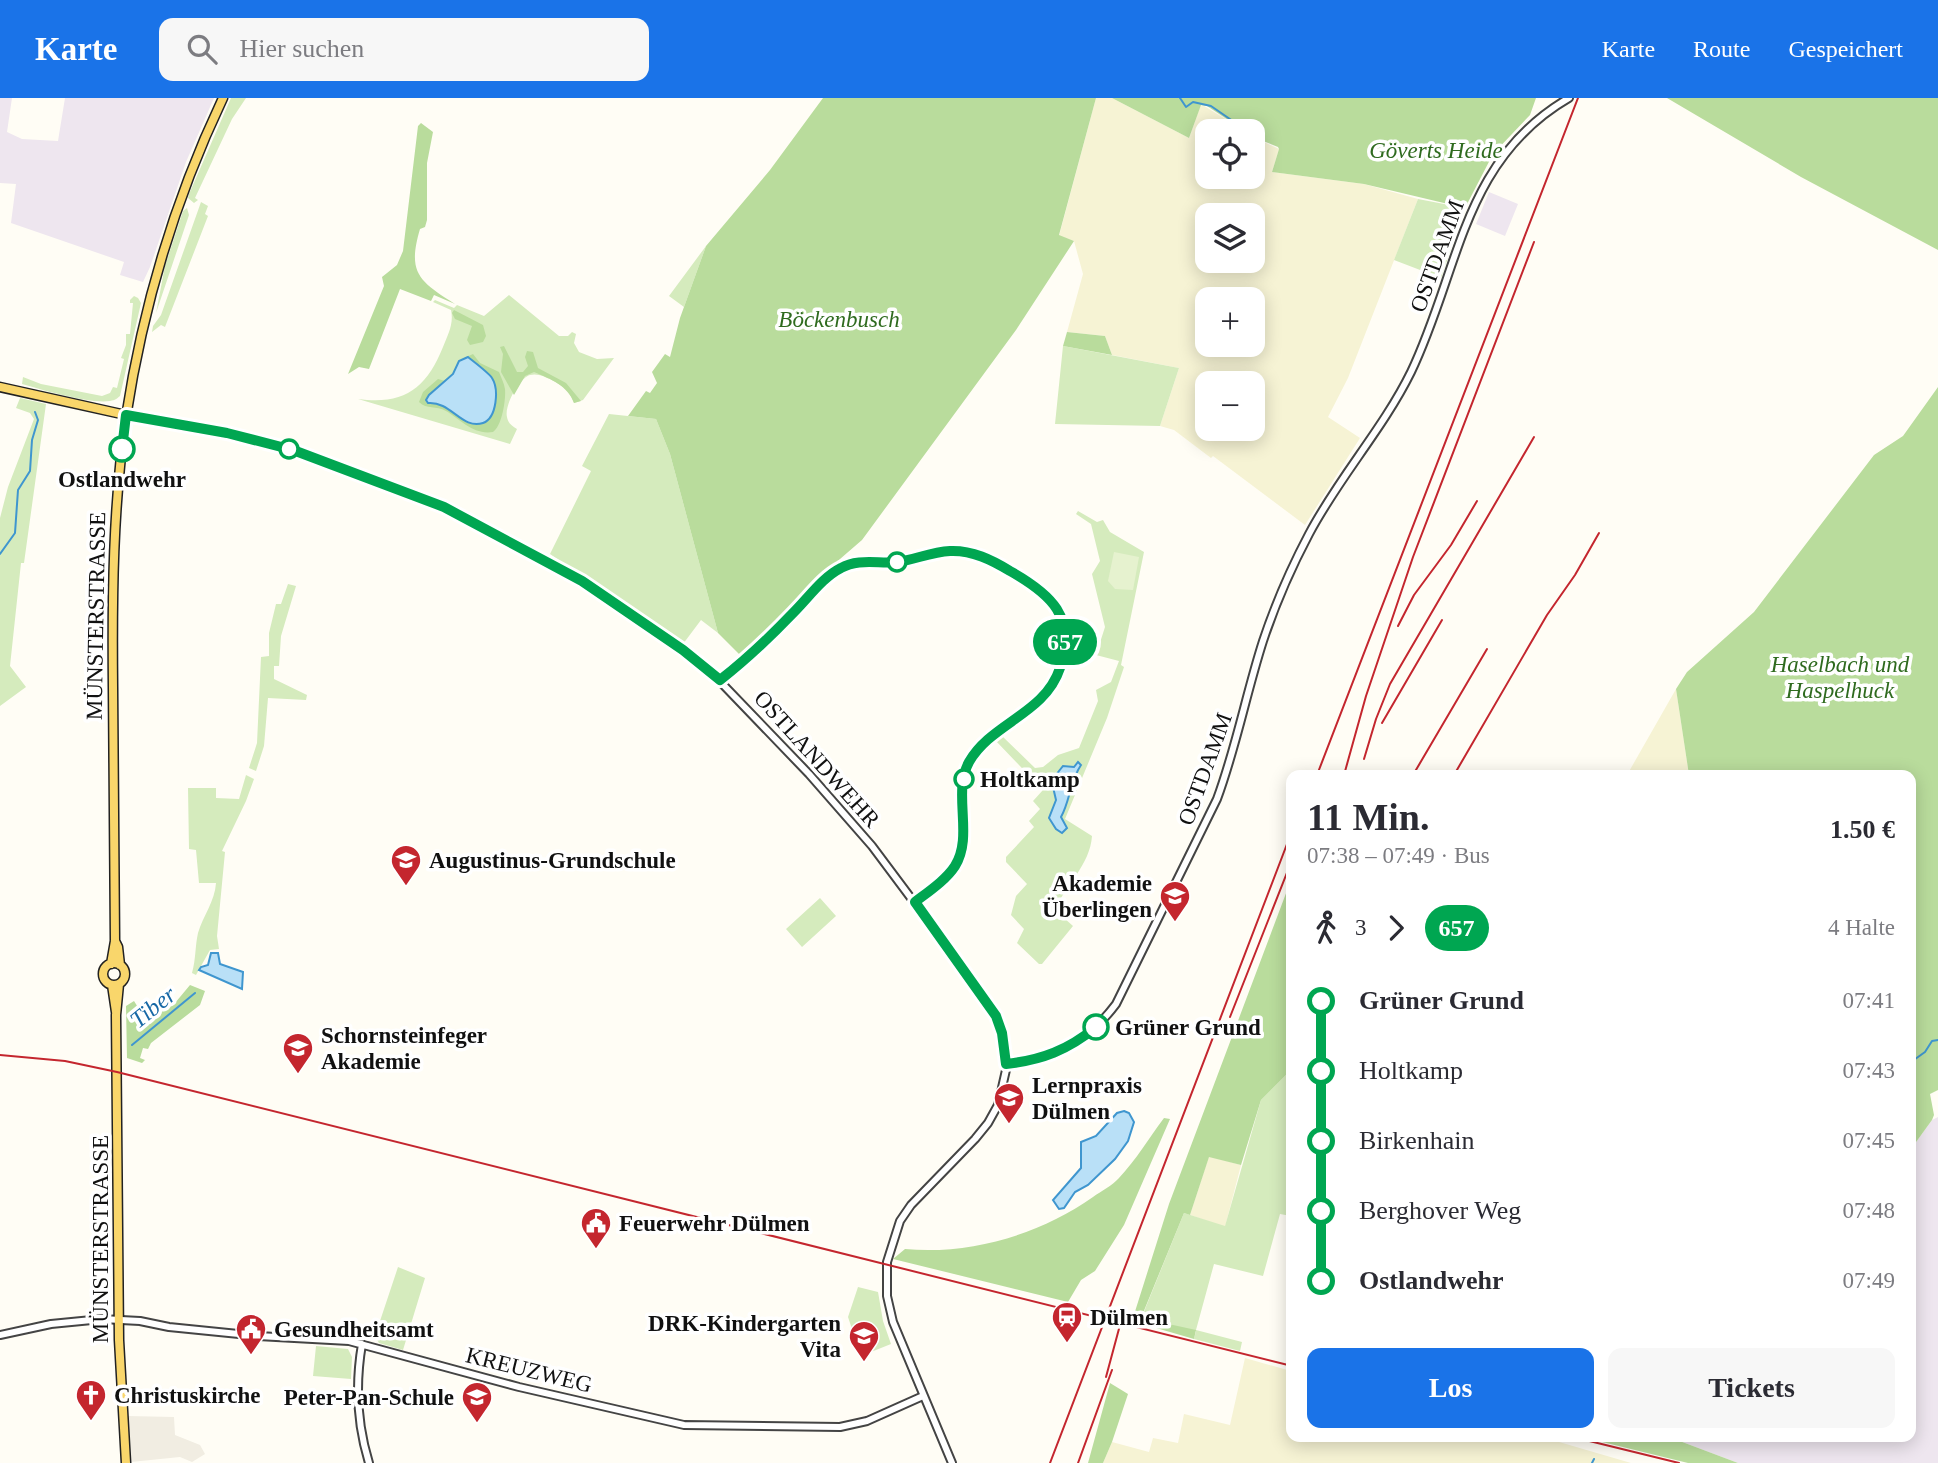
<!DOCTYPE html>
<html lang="de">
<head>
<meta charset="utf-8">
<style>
  body { margin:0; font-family:"Times New Roman",serif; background:#f7f7f7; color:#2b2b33; height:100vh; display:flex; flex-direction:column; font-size:26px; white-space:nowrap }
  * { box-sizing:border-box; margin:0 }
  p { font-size:23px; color:#7c7c81 }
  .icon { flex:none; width:38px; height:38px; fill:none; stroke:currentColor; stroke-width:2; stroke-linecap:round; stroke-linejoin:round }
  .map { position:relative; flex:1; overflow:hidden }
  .side { position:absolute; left:1286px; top:672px; width:630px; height:672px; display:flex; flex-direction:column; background:#fff; border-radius:14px; box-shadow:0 4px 18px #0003 }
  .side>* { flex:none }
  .badge { padding:0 14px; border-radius:23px; font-size:24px; line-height:46px }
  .buttons { position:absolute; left:1195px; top:21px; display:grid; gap:14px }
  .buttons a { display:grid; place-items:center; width:70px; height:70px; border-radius:14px; background:#fff; box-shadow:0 4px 18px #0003; font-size:35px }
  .map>.badge { position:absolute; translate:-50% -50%; box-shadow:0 0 0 4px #fff }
  .legs { display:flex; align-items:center; gap:10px; height:77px; padding:0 21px; font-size:23px }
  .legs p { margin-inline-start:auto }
  .summary { display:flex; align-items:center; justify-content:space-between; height:119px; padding:0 21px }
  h1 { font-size:38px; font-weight:800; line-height:52px }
  .action { display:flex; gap:14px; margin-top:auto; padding:14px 21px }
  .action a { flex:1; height:80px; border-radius:14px; background:#1a73e8; color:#fff; font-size:28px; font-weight:800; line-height:80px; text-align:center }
  .action a+a { background:#f7f7f7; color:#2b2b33 }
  ul { padding:0 21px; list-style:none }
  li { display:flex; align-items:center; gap:24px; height:70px; font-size:26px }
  li i { display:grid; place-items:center; width:10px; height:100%; margin:0 9px; background:currentColor }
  li i::after { content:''; width:18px; height:18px; margin:-9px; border:5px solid; border-radius:50%; background:#fff }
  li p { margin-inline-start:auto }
  li:first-child i { background:linear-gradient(#0000 50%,currentColor 0) }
  li:last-child i { background:linear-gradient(currentColor 50%,#0000 0) }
  header { display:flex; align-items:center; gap:42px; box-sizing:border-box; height:98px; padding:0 35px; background:#1a73e8; color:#fff }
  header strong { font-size:33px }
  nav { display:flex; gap:38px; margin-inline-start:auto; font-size:24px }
  .search { width:490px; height:63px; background:#f7f7f7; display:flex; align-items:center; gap:18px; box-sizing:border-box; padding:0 24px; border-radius:14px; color:#7c7c81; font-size:26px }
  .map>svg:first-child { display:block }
</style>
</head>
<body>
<header>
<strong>Karte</strong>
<div class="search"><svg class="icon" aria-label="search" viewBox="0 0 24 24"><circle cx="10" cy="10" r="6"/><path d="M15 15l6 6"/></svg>Hier suchen</div>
<nav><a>Karte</a><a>Route</a><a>Gespeichert</a></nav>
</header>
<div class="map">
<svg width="1938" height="1365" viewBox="0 0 1938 1365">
  <rect width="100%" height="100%" fill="#fffdf5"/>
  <!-- industrial -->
  <path fill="#eee6ef" d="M0,0H12L7,34L22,41L58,43L65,0H214L186,64L150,169L143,184L120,177L124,164L11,125L16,86L0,85Z
    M1489,94L1518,106L1505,138L1476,126Z
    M1938,1019V1365H1738L1669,1339H1911V1051L1932,1022Z"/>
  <!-- farmland -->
  <path fill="#f6f3d4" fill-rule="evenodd" d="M1096,0H1112L1189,40L1201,6L1245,33H1208V79H1253V39L1279,51L1272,74L1364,86L1418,101L1348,280L1328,319L1360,340L1305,427L1213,358L1211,360L1174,332L1160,328L1179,270L1112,257L1105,238L1067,234L1083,176L1074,143L1059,138ZM1208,117H1253V163H1208ZM1208,201H1253V247H1208ZM1208,285H1253V331H1208Z
    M1676,591L1689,677H1627Z
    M1209,1058L1241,1067L1225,1129L1190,1117Z
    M1245,1260L1291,1273L1292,1339H1542L1631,1365H1103L1112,1344L1149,1354L1153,1340L1178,1345L1184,1316L1230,1327Z"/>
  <!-- green -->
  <path fill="#d5ebbd" d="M231,0H246L232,21L195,100L198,102L194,105L188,100L189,96Z
    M1418,101L1465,110L1441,180L1394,162Z
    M201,104L208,108L205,116L208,118L165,229L161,227L152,234L153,228L161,217Z
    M187,110L189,117L156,215L165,168L183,113Z
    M706,148L684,209L669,198Z
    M509,197L559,238H568L572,234L576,236L574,245L579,254L597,261L614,260L583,302L574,305C570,293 563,288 552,282C545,279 538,275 530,277C519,280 504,308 507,319C508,325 512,328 517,331L510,346L358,301C404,307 426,291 443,249C448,236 454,226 451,212L433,204L435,202L454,210L457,207L484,218Z
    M134,198L138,200L141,205L120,298C116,301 116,302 110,303C89,306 43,292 22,286L23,279L41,286L102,298L110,295L113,289L117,290L124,261L121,260L126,247V236H130L133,205H130V202Z
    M1063,248L1179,270L1160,328L1055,326Z
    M20,300L46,306L24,465H21L10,568L26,589L0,608V420L8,389L34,321L30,315L16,310Z
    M609,316L656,321L670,356L718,535L701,522L683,546L550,456L591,373L582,368Z
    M1078,413L1097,424L1103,422L1110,434L1144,454L1121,567L1124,569L1107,620L1065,721L1092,738C1090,767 1066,786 1055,812L1073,828L1042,866H1039L1017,845L1024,831L1011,817L1016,798L1027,786L1006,764V759L1034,729L1029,723L1040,711L1033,703L1043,692L995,642L1001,637L1035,670L1043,669L1058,657L1079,650L1098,603L1096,592L1111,584L1119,563L1096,557L1105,529L1092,476L1100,463L1091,426L1076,416Z
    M288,486L296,488L281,538L279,568H274V581L307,597L306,602L268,600L264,648L256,673L249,670L257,645L261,559L269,558V535L276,506H281Z
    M246,677L254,681L246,703L222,753L225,754L217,838L219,851L210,852L196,877L192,875C196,861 195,848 198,835C203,818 215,803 216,785H199L196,752L189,751L188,690H216V700L239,701Z
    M820,800L836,818L802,849L786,831Z
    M1291,972V1118L1280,1116L1263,1178L1214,1166L1196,1232L1242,1244L1240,1253L1194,1241L1196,1233L1141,1221L1184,1115L1225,1128L1261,1002Z
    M398,1169L425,1180L403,1252L379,1245L375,1238Z
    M858,1189L878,1194L883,1223L891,1246L861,1258L848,1219Z
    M316,1248L348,1251L352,1259L351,1281L313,1278Z"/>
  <!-- forest -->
  <path fill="#b9dc9c" d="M823,0H1096L1059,137L1074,143L1016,232L862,442L818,480L741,558L718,535L670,356L656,321L628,318L646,293L650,295L657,285L652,274L665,256L670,259L680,220L706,148L770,72Z
    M1112,0H1536L1530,17L1493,56L1465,110L1364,86L1272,74L1279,51L1278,49L1253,39V33H1245L1207,8L1201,7L1189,40Z
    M1667,0H1938V152L1801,79Z
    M421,25L433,34L427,65V122L425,129L420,131C407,175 419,183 455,206L434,197L431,203L400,191L369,271L359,269L348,276L384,188L382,179L397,167L403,153L418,28Z
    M454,212L483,227L486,238L483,244L470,247L467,242L472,228L455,221L452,215Z
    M1067,234L1105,238L1112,257L1063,248Z
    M504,248L517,274H523L528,268L525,259L527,253L533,254L538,270L566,285L581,303L574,305C568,288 551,281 534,274L525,278L514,297L501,274L503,256L500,249Z
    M473,256L480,265L499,274C501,279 504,285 505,291C506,302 502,328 493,334C473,337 461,322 446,313C436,307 427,312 419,304L423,294L438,281L445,283L429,297V305C442,304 450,309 459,319L494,310C499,275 487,281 468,259L464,260Z
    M1938,289V992L1930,996L1934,1017L1932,1022L1911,1051V677H1689L1676,591L1687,574L1754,514L1874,357L1903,338Z
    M1291,782V972L1261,1002L1241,1067L1209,1059L1190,1117L1184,1115L1141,1220L1196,1232L1194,1241L1132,1223L1169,1106Z
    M190,887L205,893L200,907L151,945L148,951L143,950L140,960L145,962L142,965L127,960L126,908L134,903L146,922L175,905Z
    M1164,1020L1170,1021L1124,1127L1095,1173L1081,1182L1068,1204L893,1161L905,1151C970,1157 1039,1137 1093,1099C1101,1093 1112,1088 1119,1080C1136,1062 1149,1040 1164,1020Z
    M1110,1285L1128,1296L1112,1344L1103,1365H1088Z
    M1582,1339H1669L1738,1365H1688Z"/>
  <!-- pitch -->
  <path fill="#e6f2cf" d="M1114,454L1139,459L1133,492L1115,491L1108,483Z"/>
  <!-- plaza -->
  <path fill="#f1ede2" d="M128,1318L174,1319L175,1337L200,1347L205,1356L192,1364L180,1359L131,1364Z"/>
  <!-- water -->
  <path fill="#b9e0f7" stroke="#3f96cf" stroke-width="2" d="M468,259C473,263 489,275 492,280C499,291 497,320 483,325C462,332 451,303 428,305L426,302L429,297L453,276L459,263Z
    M1078,664L1081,667C1070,683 1070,703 1061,719L1067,730L1062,735L1056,731L1049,720L1056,702L1053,689L1045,683L1055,678L1063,668L1074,669Z
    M211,855H218L220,866L243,874L242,891L199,872L201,869L208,867Z
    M1124,1013L1129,1015L1134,1024L1128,1043L1115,1061L1088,1087L1075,1094L1064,1110L1059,1111L1053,1102L1081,1070V1044L1096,1038L1117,1015Z"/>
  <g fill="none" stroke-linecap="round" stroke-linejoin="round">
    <!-- stream -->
    <path stroke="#3f96cf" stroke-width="2" d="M1180,0L1186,9L1193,4L1211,8L1240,28
      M0,456L15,435L18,392L30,373L32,342L38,322L35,314
      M132,947L195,895
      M1911,964L1925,954L1932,943L1938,942
      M1911,979L1913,986H1911
      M1592,1365L1594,1361"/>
    <!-- minor casing -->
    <g stroke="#444" stroke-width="10">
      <path id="minor" d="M126,317L227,335L316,359L444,409L581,483L709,572L809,676L872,748L967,875L995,918L1002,935L1006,972L998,1007L988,1025L975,1041L911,1107L900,1123L887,1164V1198L893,1224L952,1365
        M1006,966C1055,960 1086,946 1116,906L1217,701C1236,650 1246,596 1263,543C1275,507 1291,470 1309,436C1339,379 1383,331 1411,274C1460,172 1462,62 1569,0
        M0,1237L51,1226L102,1221L140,1223L169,1229L258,1238L349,1243L519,1289L684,1327L840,1329L867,1323L923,1298
        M362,1246C355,1287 357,1326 369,1365"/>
    </g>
    <!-- major casing -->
    <g stroke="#222" stroke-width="11">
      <path id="major" d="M0,289L126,317
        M115,843L118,849L120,867
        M103 876a11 11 0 1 1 22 0a11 11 0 1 1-22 0Z
        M111,866L115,843C115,758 113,673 113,589C112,498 113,408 126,319C143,208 175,101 223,0
        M119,886L116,917L119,1242L126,1365
        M112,887L116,914"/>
    </g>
    <!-- minor -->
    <use href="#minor" stroke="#fff" stroke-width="6"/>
    <!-- major -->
    <use href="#major" stroke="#f9d66b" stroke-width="8"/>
    <!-- rail -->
    <path stroke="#c4262e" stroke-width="2" d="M1398,528L1414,497L1451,447L1477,403
      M1382,625L1442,522
      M1364,661L1376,621L1390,586L1534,339
      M1317,677L1578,0
      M1344,677L1366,598L1413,459L1534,144
      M1413,677L1487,551
      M1454,677L1547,517L1575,477L1599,435
      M1230,919L1292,762
      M0,957L65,963L117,974L1292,1268
      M1106,1279L1120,1227
      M1573,1339L1679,1365
      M1050,1365L1292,733
      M1078,1365L1112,1272"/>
  </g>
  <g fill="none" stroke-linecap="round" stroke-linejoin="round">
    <!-- line-1 casing -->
    <g stroke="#fff" stroke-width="16">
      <path id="line-1" d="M122,351L126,317L227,335L293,352L444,409L582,483L683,552L720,582C747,561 771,538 794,514C809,499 823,479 841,470C858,460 879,466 898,464C916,461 932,454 950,453C972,452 992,462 1010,473C1051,496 1077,519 1060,570C1045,616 991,625 969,664C952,695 974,738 955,768C946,782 928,794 915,804L996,918L1002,935L1006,966C1042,962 1068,952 1096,929"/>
    </g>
    <!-- line-1 -->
    <use href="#line-1" stroke="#00a651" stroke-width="10"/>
  </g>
  <!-- icons -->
  <defs>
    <g id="school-pin" transform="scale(1.575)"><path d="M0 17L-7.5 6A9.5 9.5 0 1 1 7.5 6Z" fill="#c4262e" stroke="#fff"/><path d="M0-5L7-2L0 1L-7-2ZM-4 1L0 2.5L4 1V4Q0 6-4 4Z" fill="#fff"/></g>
    <g id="university-pin" transform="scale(1.575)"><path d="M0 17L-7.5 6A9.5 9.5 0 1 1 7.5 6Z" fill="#c4262e" stroke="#fff"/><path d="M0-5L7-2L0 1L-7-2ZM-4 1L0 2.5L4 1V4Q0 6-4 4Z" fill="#fff"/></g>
    <g id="civic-pin" transform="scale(1.575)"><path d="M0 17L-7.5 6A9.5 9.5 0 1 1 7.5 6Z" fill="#c4262e" stroke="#fff"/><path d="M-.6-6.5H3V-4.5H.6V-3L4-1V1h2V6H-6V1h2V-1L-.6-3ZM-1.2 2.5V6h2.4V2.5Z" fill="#fff"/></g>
    <g id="station-pin" transform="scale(1.575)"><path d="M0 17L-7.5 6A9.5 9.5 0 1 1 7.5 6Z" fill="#c4262e" stroke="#fff"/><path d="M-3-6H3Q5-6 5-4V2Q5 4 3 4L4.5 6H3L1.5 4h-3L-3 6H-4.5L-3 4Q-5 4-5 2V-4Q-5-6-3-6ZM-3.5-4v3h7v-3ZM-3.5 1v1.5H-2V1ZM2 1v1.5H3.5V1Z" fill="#fff"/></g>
    <g id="church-pin" transform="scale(1.575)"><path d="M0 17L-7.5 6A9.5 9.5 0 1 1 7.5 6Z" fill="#c4262e" stroke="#fff"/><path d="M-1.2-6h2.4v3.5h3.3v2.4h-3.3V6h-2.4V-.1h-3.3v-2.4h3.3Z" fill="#fff"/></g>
  </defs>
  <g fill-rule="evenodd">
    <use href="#school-pin" x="406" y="762"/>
    <use href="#school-pin" x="1175" y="798"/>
    <use href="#university-pin" x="298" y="950"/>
    <use href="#school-pin" x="1009" y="1000"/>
    <use href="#civic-pin" x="596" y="1125"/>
    <use href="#station-pin" x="1067" y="1219"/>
    <use href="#civic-pin" x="251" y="1231"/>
    <use href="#school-pin" x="864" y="1238"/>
    <use href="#church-pin" x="91" y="1297"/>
    <use href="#school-pin" x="477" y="1299"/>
  </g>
  <!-- markers -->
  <g fill="#fff" stroke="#00a651" stroke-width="3.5">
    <circle cx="122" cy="351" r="12"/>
    <circle cx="289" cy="351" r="9"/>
    <circle cx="897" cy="464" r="9"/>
    <circle cx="964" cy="681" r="9"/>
    <circle cx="1096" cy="929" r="12"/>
  </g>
  <g text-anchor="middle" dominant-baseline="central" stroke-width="7" stroke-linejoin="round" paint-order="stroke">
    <!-- park labels -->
    <g font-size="23" font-style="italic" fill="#2f6b1f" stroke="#fff">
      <text x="1436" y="52">Göverts Heide</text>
      <text x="839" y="221">Böckenbusch</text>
      <text x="1840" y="566">Haselbach und<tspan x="1840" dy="26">Haspelhuck</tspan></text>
    </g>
    <!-- street labels -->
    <g font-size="23" fill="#111" stroke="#fff">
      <text transform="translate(1437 158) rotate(-70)">OSTDAMM</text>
      <text transform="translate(96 518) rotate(-89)">MÜNSTERSTRASSE</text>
      <text transform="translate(817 661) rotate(48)">OSTLANDWEHR</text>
      <text transform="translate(1205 671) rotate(-70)">OSTDAMM</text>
      <text transform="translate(100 1141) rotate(-90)">MÜNSTERSTRASSE</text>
      <text transform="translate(529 1272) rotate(14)">KREUZWEG</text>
    </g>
    <!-- stop labels -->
    <g font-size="23" font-weight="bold" fill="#111" stroke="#fff" text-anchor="start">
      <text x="122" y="381" text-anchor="middle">Ostlandwehr</text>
      <text x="980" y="681">Holtkamp</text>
      <text x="1115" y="929">Grüner Grund</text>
    </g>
    <!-- poi labels -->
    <g font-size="23" font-weight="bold" fill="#111" stroke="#fff" text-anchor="start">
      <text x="429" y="762">Augustinus-Grundschule</text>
      <text x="1152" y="785" text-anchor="end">Akademie<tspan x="1152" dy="26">Überlingen</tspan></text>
      <text x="321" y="937">Schornsteinfeger<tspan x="321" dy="26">Akademie</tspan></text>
      <text x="1032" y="987">Lernpraxis<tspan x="1032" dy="26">Dülmen</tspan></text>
      <text x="619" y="1125">Feuerwehr Dülmen</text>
      <text x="1090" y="1219">Dülmen</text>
      <text x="841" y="1225" text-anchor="end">DRK-Kindergarten<tspan x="841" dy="26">Vita</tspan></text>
      <text x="274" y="1231">Gesundheitsamt</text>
      <text x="114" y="1297">Christuskirche</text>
      <text x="454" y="1299" text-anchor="end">Peter-Pan-Schule</text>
    </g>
    <!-- water labels -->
    <g font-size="24" font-style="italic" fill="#1768a6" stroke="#fff">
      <text transform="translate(153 909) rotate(-39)">Tiber</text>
    </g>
  </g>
</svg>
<div class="buttons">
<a><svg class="icon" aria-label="locate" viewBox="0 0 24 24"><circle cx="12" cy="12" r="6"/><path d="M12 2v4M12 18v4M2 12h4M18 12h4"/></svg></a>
<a><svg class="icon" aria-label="layers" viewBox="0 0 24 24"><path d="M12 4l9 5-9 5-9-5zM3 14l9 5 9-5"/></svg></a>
<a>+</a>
<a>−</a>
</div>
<b class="badge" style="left:1065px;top:544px;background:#00a651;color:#fff">657</b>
<section class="side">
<div class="summary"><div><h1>11 Min.</h1><p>07:38 – 07:49 · Bus</p></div><b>1.50 €</b></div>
<div class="legs"><svg class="icon" aria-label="walk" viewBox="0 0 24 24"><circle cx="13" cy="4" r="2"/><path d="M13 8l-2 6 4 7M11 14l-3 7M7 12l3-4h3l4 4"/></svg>3<svg class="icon" aria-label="forward" viewBox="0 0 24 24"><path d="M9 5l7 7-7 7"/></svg><b class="badge" style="background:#00a651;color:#fff">657</b><p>4 Halte</p></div>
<ul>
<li><i style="color:#00a651"></i><b>Grüner Grund</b><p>07:41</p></li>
<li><i style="color:#00a651"></i><span>Holtkamp</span><p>07:43</p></li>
<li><i style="color:#00a651"></i><span>Birkenhain</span><p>07:45</p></li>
<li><i style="color:#00a651"></i><span>Berghover Weg</span><p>07:48</p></li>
<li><i style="color:#00a651"></i><b>Ostlandwehr</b><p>07:49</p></li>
</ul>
<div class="action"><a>Los</a><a>Tickets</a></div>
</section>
</div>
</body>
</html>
